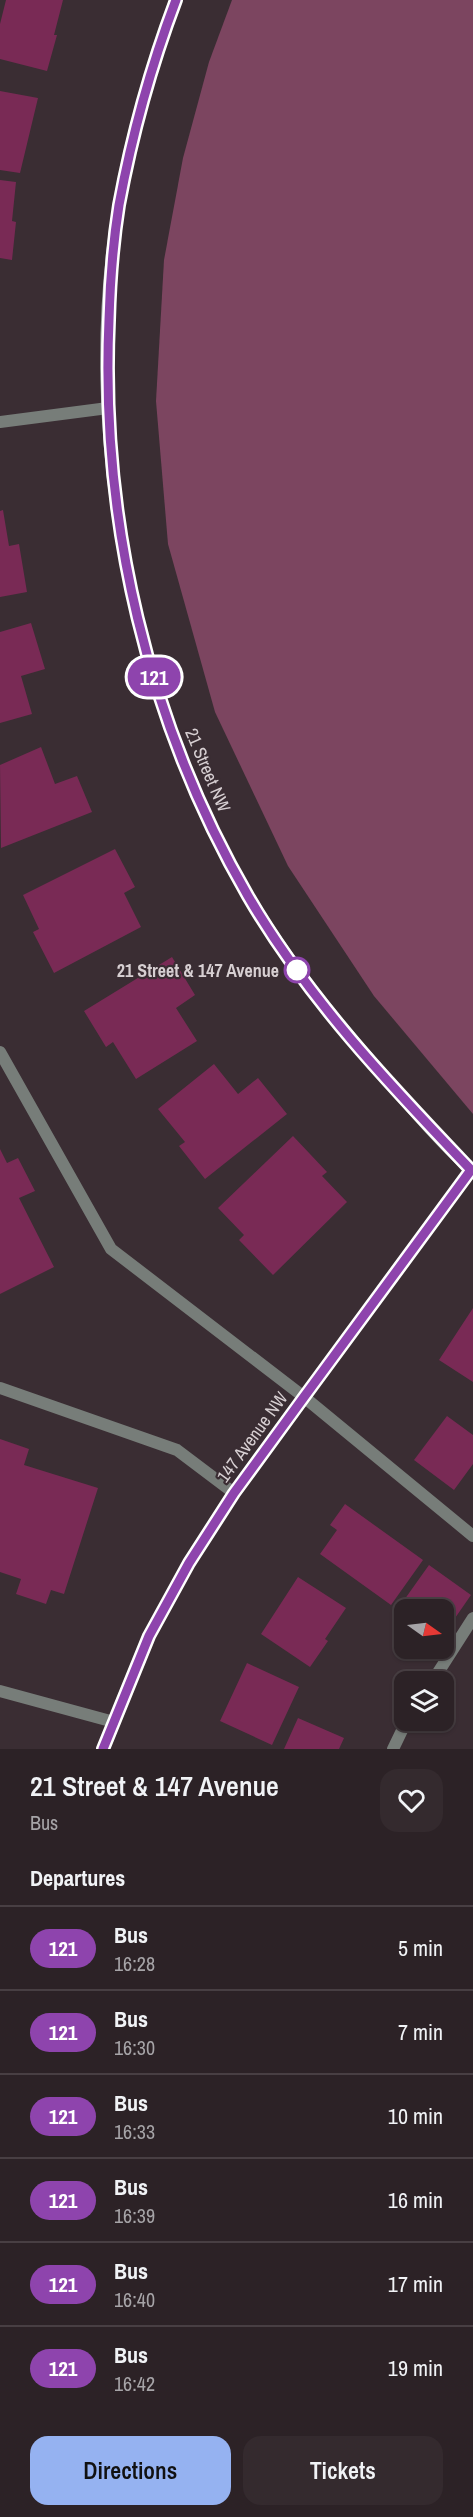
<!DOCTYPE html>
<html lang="en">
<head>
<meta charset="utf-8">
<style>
  body { margin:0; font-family:"Archivo Narrow",sans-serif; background:#342a2e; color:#f1f3f6; height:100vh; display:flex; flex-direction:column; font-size:22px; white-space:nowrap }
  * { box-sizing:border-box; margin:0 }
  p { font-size:20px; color:#a6a4a7 }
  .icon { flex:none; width:33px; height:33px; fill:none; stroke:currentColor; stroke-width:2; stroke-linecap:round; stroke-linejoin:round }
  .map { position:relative; height:1749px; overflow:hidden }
  .panel { display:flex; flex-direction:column; background:#2c2226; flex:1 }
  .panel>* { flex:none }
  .badge { padding:0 12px; border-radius:20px; font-size:21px; line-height:39px }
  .needle { width:39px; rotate:104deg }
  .tools { position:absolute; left:394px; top:1599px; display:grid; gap:12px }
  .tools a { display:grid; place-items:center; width:60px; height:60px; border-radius:12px; background:#2c2226; box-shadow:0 2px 4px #0004,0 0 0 2px #483f43; font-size:30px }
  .map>.badge { position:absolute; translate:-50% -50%; box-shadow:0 0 0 3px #fff }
  h2 { padding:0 30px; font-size:22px; line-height:54px }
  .round { display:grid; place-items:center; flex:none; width:63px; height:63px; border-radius:18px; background:#342a2e }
  .overview { display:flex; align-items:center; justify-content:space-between; height:102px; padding:0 30px }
  h1 { font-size:28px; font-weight:600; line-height:45px }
  .primary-button { display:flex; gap:12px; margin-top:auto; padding:12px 30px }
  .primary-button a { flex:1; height:69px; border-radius:18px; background:#95b2f1; color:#111; font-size:24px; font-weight:600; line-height:69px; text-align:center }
  .primary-button a+a { background:#342a2e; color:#f1f3f6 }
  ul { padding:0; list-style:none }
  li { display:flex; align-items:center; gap:18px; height:84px; padding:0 30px; border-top:2px solid #483f43 }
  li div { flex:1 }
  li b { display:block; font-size:22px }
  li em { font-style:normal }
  li .badge { min-width:66px; font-weight:700; text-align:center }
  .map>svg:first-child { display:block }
</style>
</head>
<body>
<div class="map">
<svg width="473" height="1749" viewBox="0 0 473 1749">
  <rect width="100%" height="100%" fill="#3a2d33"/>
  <!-- green -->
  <path fill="#7c4560" d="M232,0H473V1114L374,996L288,866L215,712L168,544L156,401L164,260L183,158L209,62Z"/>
  <!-- building -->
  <path fill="#792a55" d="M6,0H63L54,35H57L47,71L0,59V24Z
    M0,91L38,98L20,173L0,170Z
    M0,180L16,182L12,221L16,222L12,260L0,258Z
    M3,510L9,546L19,544L27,592L0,597V511Z
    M31,623L45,669L21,676L32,714L0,723V632Z
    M41,747L55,784L77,776L92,812L1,848L0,765Z
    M115,849L135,887L124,893L141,927L54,973L33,932L39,929L23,895Z
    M172,957L195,995L176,1008L197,1041L136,1079L113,1042L106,1047L84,1011Z
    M214,1064L238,1094L258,1078L287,1114L205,1179L179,1146L185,1142L158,1109Z
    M293,1136L327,1172L322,1176L347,1202L273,1275L239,1240L244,1235L218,1208Z
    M0,1149L7,1163L18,1158L35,1191L19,1198L54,1267L0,1294Z
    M473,1308V1382L439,1360Z
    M447,1416L473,1435V1464L454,1490L414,1460Z
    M0,1439L29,1449L24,1465L98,1488L64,1594L51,1590L46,1604L16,1594L21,1579L0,1572Z
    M345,1504L423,1560L391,1605L320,1554L337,1530L330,1525Z
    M429,1565L471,1595L444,1634V1610H405V1615L397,1610Z
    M298,1577L346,1608L325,1639L328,1641L310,1667L261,1634Z
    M247,1663L299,1687L272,1745L220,1721Z
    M298,1718L344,1738L339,1749H284Z"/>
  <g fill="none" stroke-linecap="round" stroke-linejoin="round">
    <!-- lane -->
    <path stroke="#777d79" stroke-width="12" d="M0,1052L111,1249L304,1397L473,1536
      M0,1388L177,1450L234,1493
      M432,1682L473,1618
      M0,1691L114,1722
      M393,1749L407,1720"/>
    <!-- street -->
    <path stroke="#777d79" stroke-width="12" d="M0,422L108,408"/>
    <!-- secondary -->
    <path stroke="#9ea8a2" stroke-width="12" d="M176,0C151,66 131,135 119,205C80,430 132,701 249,897C285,958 330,1014 376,1067C407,1103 438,1140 473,1172
      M103,1749L149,1636L189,1563L234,1493L304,1397L471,1170"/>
  </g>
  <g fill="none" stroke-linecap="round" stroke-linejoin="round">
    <!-- line casing -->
    <g stroke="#fff" stroke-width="14">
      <path id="line" d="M103,1749L149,1636L189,1563L234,1493L304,1397L471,1170C390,1085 307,998 248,896C148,723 100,520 109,320C110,282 113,243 119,205C132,135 151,66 176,0"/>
    </g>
    <!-- line -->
    <use href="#line" stroke="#8e44ad" stroke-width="9"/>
  </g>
  <!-- markers -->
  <circle fill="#fff" stroke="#8e44ad" stroke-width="3" cx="297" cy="970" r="12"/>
  <g text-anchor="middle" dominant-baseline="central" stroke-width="4.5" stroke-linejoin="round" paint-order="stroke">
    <!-- street labels -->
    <g font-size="18" fill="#d7cfd2" stroke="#3a2d33">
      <text transform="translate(208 770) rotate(67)">21 Street NW</text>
      <text transform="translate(252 1437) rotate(-54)">147 Avenue NW</text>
    </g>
    <!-- stop labels -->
    <g font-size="18" font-weight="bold" fill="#d7cfd2" stroke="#3a2d33" text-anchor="end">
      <text x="279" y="970">21 Street &amp; 147 Avenue</text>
    </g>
  </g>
</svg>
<div class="tools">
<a><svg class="needle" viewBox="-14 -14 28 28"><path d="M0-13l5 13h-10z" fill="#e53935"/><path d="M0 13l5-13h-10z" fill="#a6a4a7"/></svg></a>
<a><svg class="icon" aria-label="layers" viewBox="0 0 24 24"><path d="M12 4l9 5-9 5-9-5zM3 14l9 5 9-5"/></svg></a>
</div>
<b class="badge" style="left:154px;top:677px;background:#8e44ad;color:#fff">121</b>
</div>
<section class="panel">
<div class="overview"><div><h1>21 Street &amp; 147 Avenue</h1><p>Bus</p></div><a class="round"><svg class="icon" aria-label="heart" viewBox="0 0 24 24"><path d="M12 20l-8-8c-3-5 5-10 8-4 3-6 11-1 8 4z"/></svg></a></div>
<h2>Departures</h2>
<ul>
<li><span class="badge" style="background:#8e44ad;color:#fff">121</span><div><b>Bus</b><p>16:28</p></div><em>5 min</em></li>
<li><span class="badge" style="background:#8e44ad;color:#fff">121</span><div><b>Bus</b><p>16:30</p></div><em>7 min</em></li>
<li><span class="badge" style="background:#8e44ad;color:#fff">121</span><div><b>Bus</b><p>16:33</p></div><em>10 min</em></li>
<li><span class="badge" style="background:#8e44ad;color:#fff">121</span><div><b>Bus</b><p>16:39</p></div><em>16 min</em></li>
<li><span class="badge" style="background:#8e44ad;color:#fff">121</span><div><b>Bus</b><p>16:40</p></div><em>17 min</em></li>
<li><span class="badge" style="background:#8e44ad;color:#fff">121</span><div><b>Bus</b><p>16:42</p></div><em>19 min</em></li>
</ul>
<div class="primary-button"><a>Directions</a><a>Tickets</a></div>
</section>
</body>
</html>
